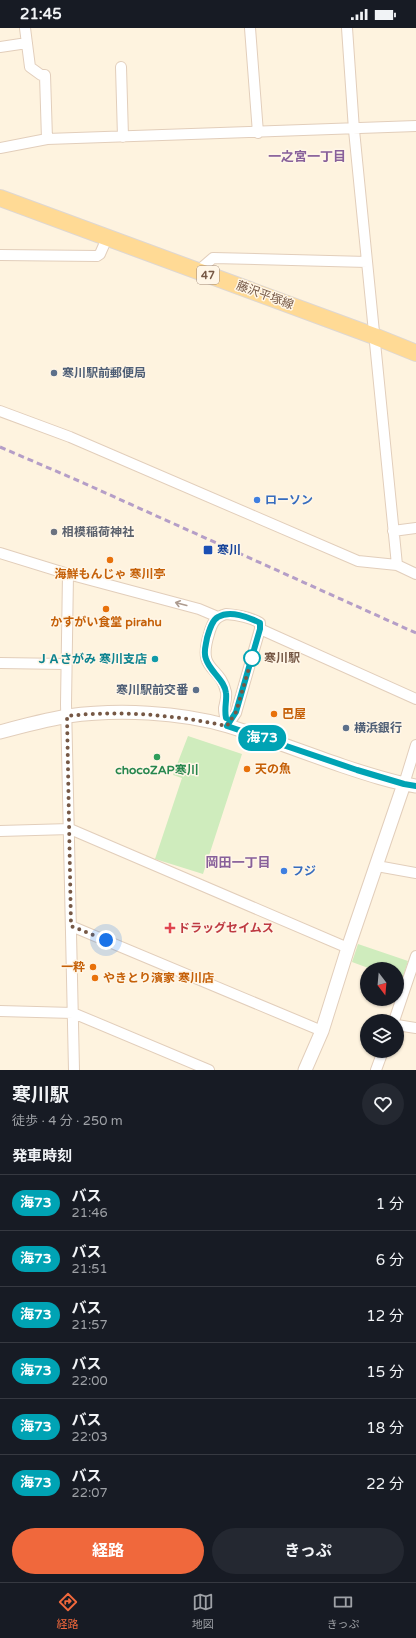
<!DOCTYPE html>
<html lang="ja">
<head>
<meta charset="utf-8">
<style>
  body { margin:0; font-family:"Varela Round","Noto Sans JP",sans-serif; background:#242831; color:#f1f3f6; height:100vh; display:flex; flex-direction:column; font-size:15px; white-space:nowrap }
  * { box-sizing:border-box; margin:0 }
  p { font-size:13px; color:#9ea1a6 }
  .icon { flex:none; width:22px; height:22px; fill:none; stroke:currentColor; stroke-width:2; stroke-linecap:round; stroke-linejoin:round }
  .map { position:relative; height:1042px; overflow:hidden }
  .drawer { display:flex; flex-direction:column; background:#171b24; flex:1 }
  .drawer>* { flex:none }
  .badge { padding:0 8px; border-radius:13px; font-size:14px; line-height:26px }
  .needle { width:26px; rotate:164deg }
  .fabs { position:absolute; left:360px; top:934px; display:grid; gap:8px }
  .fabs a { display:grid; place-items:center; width:44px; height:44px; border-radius:50%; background:#171b24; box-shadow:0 1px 3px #0004; font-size:20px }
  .you { position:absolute; width:20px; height:20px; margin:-10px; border:3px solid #fff; border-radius:50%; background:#1a73e8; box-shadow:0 0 0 6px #1a73e833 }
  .map>.badge { position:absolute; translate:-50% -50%; box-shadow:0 0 0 2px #fff }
  h2 { padding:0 12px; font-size:15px; line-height:36px }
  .round { display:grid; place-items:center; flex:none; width:42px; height:42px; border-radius:21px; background:#242831 }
  .headline { display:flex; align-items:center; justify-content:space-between; height:68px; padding:0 12px }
  h1 { font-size:19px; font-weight:700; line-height:30px }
  .button { display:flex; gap:8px; margin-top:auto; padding:8px 12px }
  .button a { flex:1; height:46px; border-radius:24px; background:#f0683c; color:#fff; font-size:16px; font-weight:700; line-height:46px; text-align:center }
  .button a+a { background:#242831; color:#f1f3f6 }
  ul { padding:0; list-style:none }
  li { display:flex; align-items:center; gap:12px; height:56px; padding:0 12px; border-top:1px solid #363941 }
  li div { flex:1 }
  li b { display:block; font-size:15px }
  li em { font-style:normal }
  li .badge { min-width:44px; font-weight:700; text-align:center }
  .status { display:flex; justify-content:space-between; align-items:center; height:28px; padding:0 20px; background:#171b24; direction:ltr }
  .status svg { height:11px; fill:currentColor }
  .tab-bar { display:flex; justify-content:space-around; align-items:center; height:56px; border-top:1px solid #363941; background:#171b24; font-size:11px; color:#9ea1a6 }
  .tab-bar a { display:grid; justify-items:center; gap:2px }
  .tab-bar .active { color:#f0683c }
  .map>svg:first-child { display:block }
</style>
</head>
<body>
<div class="status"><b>21:45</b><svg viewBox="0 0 49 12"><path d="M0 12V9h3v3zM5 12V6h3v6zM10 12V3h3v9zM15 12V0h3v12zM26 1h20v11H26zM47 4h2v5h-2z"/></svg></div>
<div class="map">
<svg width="416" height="1042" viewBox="0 0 416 1042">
  <rect width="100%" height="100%" fill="#fef3df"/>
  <!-- green -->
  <path fill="#cfecbd" d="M188,708L242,726L203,846L155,831L182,750L173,747Z
    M358,916L408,933L402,952L397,950V941H371L352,934Z"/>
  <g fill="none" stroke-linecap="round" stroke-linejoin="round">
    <!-- minor casing -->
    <g stroke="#e2cebb" stroke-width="12">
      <path id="minor" d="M25,0L30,39L41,47H45L47,111
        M250,0L258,105
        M347,0L354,102L397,537
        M0,19L27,15
        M121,39L123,109
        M0,120L47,111L416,98
        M0,227L97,228L100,226L107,210
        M198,243L213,230L367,234
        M0,383L70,409L358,533L397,537L416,546
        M393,503L416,500
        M0,525L68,546L66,676L74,1042
        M68,546L199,581L218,589
        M226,586C238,587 250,589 260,595V601L236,685L227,698C226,692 224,686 224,680C225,675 227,669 226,664C220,636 197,645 209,606C212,595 215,589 226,586Z
        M260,601L416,671
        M0,635L66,636
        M404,756L416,717
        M0,803L70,801L348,920
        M377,838L416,845
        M71,898L322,1003
        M0,983L73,985L209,1042
        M394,993L416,928
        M397,997L416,1000
        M376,1042L383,1023"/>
    </g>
    <!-- tertiary casing -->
    <g stroke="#e2cebb" stroke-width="15">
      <path id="tertiary" d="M0,704C22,698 45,692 68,688C118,681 179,684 228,698C267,710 305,725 343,738C367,746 391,754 416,758
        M305,1042L322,1003L348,920L404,756"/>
    </g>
    <!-- primary casing -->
    <g stroke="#ded7d2" stroke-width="18">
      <path id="primary" d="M0,170L374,308L416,325"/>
    </g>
    <!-- minor -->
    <use href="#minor" stroke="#fff" stroke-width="10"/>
    <!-- tertiary -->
    <use href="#tertiary" stroke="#fff" stroke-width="13"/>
    <!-- primary -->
    <use href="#primary" stroke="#ffda95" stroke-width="16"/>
    <!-- rail -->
    <path stroke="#b59ec7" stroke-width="3" stroke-dasharray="6 4" stroke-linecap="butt" d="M0,419L79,453L416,605"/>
  </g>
  <!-- one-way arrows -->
  <defs><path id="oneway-shaft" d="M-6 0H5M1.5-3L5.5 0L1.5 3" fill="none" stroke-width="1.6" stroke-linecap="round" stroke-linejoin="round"/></defs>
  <use stroke="#ad9b8f" href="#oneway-shaft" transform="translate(181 576) rotate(-165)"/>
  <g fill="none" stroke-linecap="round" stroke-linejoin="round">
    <!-- line casing -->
    <g stroke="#fff" stroke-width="9">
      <path id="line" d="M226,690C224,680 227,673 226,665C225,652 210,644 206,631C203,624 206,617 207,610C209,603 212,592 218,589C230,582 249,589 260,595V601L236,684L227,698L357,742L404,756L416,758"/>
    </g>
    <!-- line -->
    <use href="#line" stroke="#00a3b4" stroke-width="6"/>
    <!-- walk -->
    <path stroke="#765845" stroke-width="4" stroke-dasharray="0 7.2" d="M106,912L71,898L67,688C121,682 174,687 227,698L236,684L252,630"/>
  </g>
  <!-- markers -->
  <g fill="#5c6f8a" stroke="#fff6e7" stroke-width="1.5">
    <circle cx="54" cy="345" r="4"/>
    <circle cx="196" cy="662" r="4"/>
    <circle cx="346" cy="700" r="4"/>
  </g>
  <g fill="#3f7fe0" stroke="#fff6e7" stroke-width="1.5">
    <circle cx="257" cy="472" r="4"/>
    <circle cx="284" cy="843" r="4"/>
  </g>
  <circle fill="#6b7280" stroke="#fff6e7" stroke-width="1.5" cx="54" cy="504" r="4"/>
  <rect fill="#1a4fb4" stroke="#fff6e7" stroke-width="1.5" x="203" y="517" width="10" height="10" rx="2"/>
  <g fill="#e8710a" stroke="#fff6e7" stroke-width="1.5">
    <circle cx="110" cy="532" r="4"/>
    <circle cx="106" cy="581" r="4"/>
    <circle cx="274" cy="686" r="4"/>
    <circle cx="247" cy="741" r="4"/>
    <circle cx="93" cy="939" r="4"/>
    <circle cx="95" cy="950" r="4"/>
  </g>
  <circle fill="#fff" stroke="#00a3b4" stroke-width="2" cx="252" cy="630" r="8"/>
  <circle fill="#0f9aa8" stroke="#fff6e7" stroke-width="1.5" cx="155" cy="631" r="4"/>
  <circle fill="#2e9e5b" stroke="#fff6e7" stroke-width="1.5" cx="157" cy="729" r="4"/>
  <path fill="#e0444e" stroke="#fff6e7" stroke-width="1.5" d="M168 894h4v4h4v4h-4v4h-4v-4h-4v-4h4z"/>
  <g text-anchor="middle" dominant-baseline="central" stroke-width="3" stroke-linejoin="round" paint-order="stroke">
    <!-- shield labels -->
    <rect fill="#fff6e7" stroke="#9f8776" stroke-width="1" x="197" y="238" width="22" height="18" rx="3"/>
    <g font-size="11" font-weight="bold" fill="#765845">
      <text x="208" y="247">47</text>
    </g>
    <!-- street labels -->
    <g font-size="12" fill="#765845" stroke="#fff6e7">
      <text transform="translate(265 267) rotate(20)">藤沢平塚線</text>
    </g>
    <!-- service labels -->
    <g font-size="12" font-weight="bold" fill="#4e5e75" stroke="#fff6e7" text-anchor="start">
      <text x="62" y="345">寒川駅前郵便局</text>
      <text x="188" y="662" text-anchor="end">寒川駅前交番</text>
      <text x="354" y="700">横浜銀行</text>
    </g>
    <!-- shop labels -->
    <g font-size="12" font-weight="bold" fill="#366cbe" stroke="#fff6e7" text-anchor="start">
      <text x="265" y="472">ローソン</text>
      <text x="292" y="843">フジ</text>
    </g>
    <!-- worship labels -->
    <g font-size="12" font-weight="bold" fill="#5b616d" stroke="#fff6e7" text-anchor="start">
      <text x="62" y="504">相模稲荷神社</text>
    </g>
    <!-- transit labels -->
    <g font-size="12" font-weight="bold" fill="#164399" stroke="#fff6e7" text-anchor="start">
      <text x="217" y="522">寒川</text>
    </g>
    <!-- food labels -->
    <g font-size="12" font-weight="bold" fill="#c56008" stroke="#fff6e7" text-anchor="start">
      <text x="110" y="546" text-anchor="middle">海鮮もんじゃ 寒川亭</text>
      <text x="106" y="594" text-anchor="middle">かすがい食堂 pirahu</text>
      <text x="282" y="686">巴屋</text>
      <text x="255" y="741">天の魚</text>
      <text x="85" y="939" text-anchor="end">一粋</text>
      <text x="103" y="950">やきとり濱家 寒川店</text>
    </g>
    <!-- stop labels -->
    <g font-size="12" font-weight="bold" fill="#765845" stroke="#fff6e7" text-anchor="start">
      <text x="264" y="630">寒川駅</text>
    </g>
    <!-- culture labels -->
    <g font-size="12" font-weight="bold" fill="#0d838f" stroke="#fff6e7" text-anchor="end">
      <text x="147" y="631">ＪＡさがみ 寒川支店</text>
    </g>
    <!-- leisure labels -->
    <g font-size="12" font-weight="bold" fill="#27864d" stroke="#fff6e7">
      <text x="157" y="742">chocoZAP寒川</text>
    </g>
    <!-- health labels -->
    <g font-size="12" font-weight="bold" fill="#be3a42" stroke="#fff6e7" text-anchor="start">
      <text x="178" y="900">ドラッグセイムス</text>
    </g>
    <!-- neighbourhood labels -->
    <g font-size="13" font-weight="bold" fill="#88609a" stroke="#fff6e7">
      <text x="307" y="129">一之宮一丁目</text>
      <text x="238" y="835">岡田一丁目</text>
    </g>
  </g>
</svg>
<div class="fabs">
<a><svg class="needle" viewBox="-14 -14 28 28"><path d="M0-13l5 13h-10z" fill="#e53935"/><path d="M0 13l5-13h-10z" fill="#9ea1a6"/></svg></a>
<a><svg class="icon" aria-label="layers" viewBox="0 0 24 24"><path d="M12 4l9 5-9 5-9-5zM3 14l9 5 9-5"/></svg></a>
</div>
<div class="you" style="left:106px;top:912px"></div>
<b class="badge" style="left:262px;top:710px;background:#00a3b4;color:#fff">海73</b>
</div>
<section class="drawer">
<div class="headline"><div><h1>寒川駅</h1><p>徒歩 · 4 分 · 250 m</p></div><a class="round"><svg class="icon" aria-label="heart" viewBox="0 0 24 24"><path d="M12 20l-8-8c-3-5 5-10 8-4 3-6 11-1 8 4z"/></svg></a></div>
<h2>発車時刻</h2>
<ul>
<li><span class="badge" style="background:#00a3b4;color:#fff">海73</span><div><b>バス</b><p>21:46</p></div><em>1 分</em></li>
<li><span class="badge" style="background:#00a3b4;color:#fff">海73</span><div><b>バス</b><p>21:51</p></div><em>6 分</em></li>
<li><span class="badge" style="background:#00a3b4;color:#fff">海73</span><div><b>バス</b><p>21:57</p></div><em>12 分</em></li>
<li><span class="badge" style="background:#00a3b4;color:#fff">海73</span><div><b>バス</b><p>22:00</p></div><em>15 分</em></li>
<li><span class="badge" style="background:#00a3b4;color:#fff">海73</span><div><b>バス</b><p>22:03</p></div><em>18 分</em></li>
<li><span class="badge" style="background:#00a3b4;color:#fff">海73</span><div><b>バス</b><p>22:07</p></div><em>22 分</em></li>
</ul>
<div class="button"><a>経路</a><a>きっぷ</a></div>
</section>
<nav class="tab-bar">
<a class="active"><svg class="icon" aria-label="directions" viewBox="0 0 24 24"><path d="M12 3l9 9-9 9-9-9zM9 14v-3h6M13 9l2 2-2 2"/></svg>経路</a>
<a><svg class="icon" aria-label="map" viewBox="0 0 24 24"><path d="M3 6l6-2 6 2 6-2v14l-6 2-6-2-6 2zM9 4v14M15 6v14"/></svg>地図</a>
<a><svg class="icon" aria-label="tickets" viewBox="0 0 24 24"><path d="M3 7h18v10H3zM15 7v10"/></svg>きっぷ</a>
</nav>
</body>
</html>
